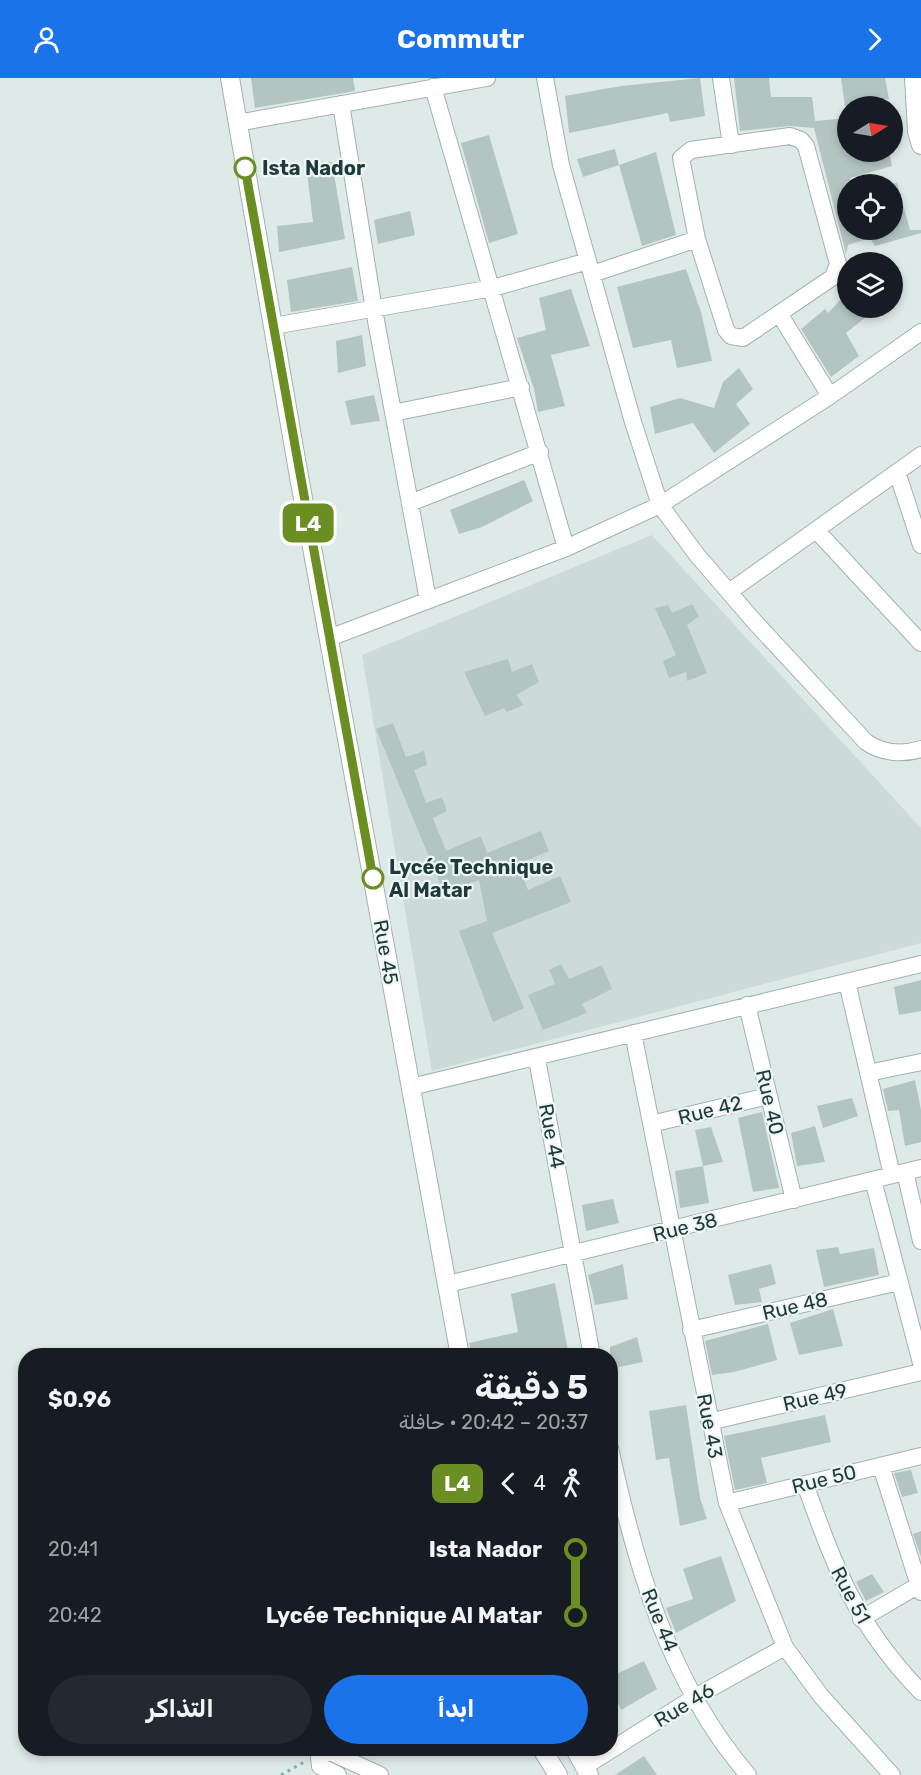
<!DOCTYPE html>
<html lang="ar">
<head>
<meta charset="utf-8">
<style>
  body { margin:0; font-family:Rubik,Vazirmatn,sans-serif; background:#242831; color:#f1f3f6; direction:rtl; height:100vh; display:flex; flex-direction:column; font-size:22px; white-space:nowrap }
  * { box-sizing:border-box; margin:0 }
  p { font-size:20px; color:#9ea1a6 }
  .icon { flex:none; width:33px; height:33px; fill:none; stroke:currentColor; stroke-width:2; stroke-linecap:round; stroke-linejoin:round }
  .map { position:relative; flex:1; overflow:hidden; direction:ltr }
  .panel { position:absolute; left:18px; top:1270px; width:600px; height:408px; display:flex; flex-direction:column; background:#171b24; border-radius:24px; box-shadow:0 3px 9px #0003; direction:rtl }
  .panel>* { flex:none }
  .badge { padding:0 12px; border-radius:9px; font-size:21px; line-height:39px }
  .needle { width:39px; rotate:79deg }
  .buttons { position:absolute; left:837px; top:18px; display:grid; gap:12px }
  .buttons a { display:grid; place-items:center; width:66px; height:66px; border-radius:50%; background:#171b24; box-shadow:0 3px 9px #0003; font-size:30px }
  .map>.badge { position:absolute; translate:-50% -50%; box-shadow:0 0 0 3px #fff }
  .legs { display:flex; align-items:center; gap:9px; height:66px; padding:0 30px; font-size:20px }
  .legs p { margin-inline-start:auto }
  .summary { display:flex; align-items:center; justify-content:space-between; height:102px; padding:0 30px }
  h1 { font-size:33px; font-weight:700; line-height:45px }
  .cta { display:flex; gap:12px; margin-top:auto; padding:12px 30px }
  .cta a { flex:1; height:69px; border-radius:36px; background:#1a73e8; color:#fff; font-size:24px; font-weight:700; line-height:69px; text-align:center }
  .cta a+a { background:#242831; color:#f1f3f6 }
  ul { padding:0 30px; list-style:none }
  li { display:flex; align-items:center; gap:21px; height:66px; font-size:22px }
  li i { display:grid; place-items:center; width:9px; height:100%; margin:0 8px; background:currentColor }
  li i::after { content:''; width:15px; height:15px; margin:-8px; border:4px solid; border-radius:50%; background:#171b24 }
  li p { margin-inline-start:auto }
  li:first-child i { background:linear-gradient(#0000 50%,currentColor 0) }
  li:last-child i { background:linear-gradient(currentColor 50%,#0000 0) }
  header { display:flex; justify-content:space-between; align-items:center; height:78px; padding:0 30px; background:#1a73e8; color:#fff; font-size:27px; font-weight:700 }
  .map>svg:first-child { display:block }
</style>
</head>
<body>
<header><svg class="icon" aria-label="forward" viewBox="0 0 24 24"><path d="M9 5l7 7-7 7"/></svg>Commutr<svg class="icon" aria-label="person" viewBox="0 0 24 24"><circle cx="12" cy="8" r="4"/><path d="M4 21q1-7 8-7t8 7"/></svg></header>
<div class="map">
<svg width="921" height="1697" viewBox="0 0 921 1697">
  <rect width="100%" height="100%" fill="#deeae8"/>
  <!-- built -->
  <path fill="#ccdad8" d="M652,457L921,750V865L432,993L362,577Z"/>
  <!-- building -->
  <path fill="#b3c5c2" d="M251,0H353L355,13L255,30Z
    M700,0L705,38L670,44L668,35L569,55L565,18L621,8Z
    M734,0H769L771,19H812L815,43L848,40V74H889L892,88L850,100L848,152H892V106L897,105L910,152H921V155L875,168L870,160L848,167L846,176L814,50L789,48L740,53Z
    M841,0H885L889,21L870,22L871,28H845Z
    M489,57L518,156L489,165L461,65Z
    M615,71L619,87L583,99L577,81Z
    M656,74L676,157L642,168L619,87Z
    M332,84L345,161L279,174L277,148L313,144L306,86Z
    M410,133L415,157L378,166L374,142Z
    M352,189L358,223L291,234L287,202Z
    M686,191L701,234L712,283L677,290L671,262L633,270L617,209Z
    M571,211L590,268L551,277L565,328L538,334L534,311L517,260L546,252L539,220Z
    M848,214V230H877L846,255L859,278L831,299L801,251L825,231L828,235Z
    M362,257L366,288L338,295L336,263Z
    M739,290L753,311L736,326L750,346L714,375L693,345L655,356L650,329L680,320L714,330L723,304Z
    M374,317L380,343L351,347L345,323Z
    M524,402L533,423L482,449L459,456L450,432Z
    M692,526L699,538L687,547L707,595L687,603L686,594L669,600L663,583L676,577L655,530L668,527L672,535Z
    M508,581L512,594L532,586L539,604L516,617L524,627L507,634L504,630L485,638L464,594Z
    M393,645L406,679L424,673L427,687L414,692L426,725L442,719L447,733L433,740L446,773L481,758L487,775L541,753L549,773L518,786L528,812L560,798L571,824L492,855L524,930L493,944L459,853L487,843L479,802L444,815L376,651Z
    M561,886L569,901L602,887L612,911L582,926L587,935L543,952L528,917L555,906L549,892Z
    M921,902V933L899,937L894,909Z
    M915,1002L921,1032V1064L905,1068L899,1032L888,1033L883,1011Z
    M852,1020L858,1038L823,1050L817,1028Z
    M762,1034L779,1110L753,1114L738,1040Z
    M815,1048L825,1084L797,1088L791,1055Z
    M711,1049L723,1084L703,1088L695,1052Z
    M703,1088L709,1125L680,1130L675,1093Z
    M613,1121L619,1145L586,1153L582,1127Z
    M838,1169L840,1176L874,1170L879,1197L824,1209L816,1172Z
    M623,1186L628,1221L595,1227L588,1197Z
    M771,1186L776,1206L759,1211L762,1224L735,1227L728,1197Z
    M555,1205L569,1278H472L469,1265L518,1254L511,1216Z
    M833,1231L843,1268L799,1277L790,1245Z
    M768,1246L777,1282L734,1294L712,1297L705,1263Z
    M637,1259L643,1284L610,1291V1269Z
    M686,1327L700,1420L707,1441L680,1448L669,1380L656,1382L649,1333Z
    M825,1337L831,1364L761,1380L767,1405L735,1412L724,1358Z
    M911,1392L918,1415L902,1419L894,1395Z
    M921,1453V1479L913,1456Z
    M721,1478L736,1523L676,1555L666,1530L693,1521L683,1491Z
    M872,1496L884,1514L866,1523L856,1504Z
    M644,1583L657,1611L621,1632L610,1608V1599Z
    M644,1678L657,1697H615Z"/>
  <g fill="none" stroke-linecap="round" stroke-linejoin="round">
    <!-- minor casing -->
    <g stroke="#a1b2b0" stroke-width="18">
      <path id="minor" d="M545,0L561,87L633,344L660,427L697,477L753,542L866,664C882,675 902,677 921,671
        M721,0L731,67
        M433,9L566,470
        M341,26L374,232L428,522
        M237,45L487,0
        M790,58L801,62L806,68L838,186L833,199L743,260L731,258L726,252L697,161L681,80L691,72Z
        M592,196L697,161
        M780,237L830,318
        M273,248L493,210L588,183
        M393,335L521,309
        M897,394L921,467
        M410,425L540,374
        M816,452L921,565
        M729,514L921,377
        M329,560L566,470L660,427L830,318L921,254
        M847,904L892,1097
        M747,927L794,1122
        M633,955L727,1425L785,1569L821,1618L892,1697
        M537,981L592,1278
        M868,995L921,984
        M411,1009L921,886
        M651,1046L768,1018
        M905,1094L921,1163
        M873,1102L921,1285
        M448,1206L921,1090
        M691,1252L899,1204
        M709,1344L921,1294
        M610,1370C635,1486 669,1605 748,1697
        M881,1388L921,1514
        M805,1406C836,1492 856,1547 921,1614
        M727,1425L921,1378
        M861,1541L919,1507
        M584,1689L695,1619L785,1569
        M338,1697L320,1688L319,1679L330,1674L380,1697"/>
    </g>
    <!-- tertiary casing -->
    <g stroke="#a1b2b0" stroke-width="20">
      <path id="tertiary" d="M230,0L298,393L460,1278
        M914,0L917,53L921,67
        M542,1671L558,1697
        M575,1671L589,1697"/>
    </g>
    <!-- path -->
    <path stroke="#7cb0af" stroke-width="3" stroke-dasharray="3 4.5" stroke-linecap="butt" d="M281,1697L306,1683"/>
    <!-- minor -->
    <use href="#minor" stroke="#fff" stroke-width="16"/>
    <!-- tertiary -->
    <use href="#tertiary" stroke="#fff" stroke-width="18"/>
  </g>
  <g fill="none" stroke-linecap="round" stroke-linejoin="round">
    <!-- line-1 casing -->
    <g stroke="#fff" stroke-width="14">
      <path id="line-1" d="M245,90L373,800"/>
    </g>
    <!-- line-1 -->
    <use href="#line-1" stroke="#6b8e23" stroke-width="9"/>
  </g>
  <!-- markers -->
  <g fill="#fff" stroke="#6b8e23" stroke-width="3">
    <circle cx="245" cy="90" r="10"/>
    <circle cx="373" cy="800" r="10"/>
  </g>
  <g text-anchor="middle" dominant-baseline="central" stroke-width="4.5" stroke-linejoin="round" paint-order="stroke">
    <!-- stop labels -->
    <g font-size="20" font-weight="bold" fill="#1f3a3a" stroke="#eef7f5" text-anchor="start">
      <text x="262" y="90">Ista Nador</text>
      <text x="389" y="789">Lycée Technique<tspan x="389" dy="23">Al Matar</tspan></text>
    </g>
    <!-- street labels -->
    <g font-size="20" fill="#1f3a3a" stroke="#eef7f5">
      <text transform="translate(386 874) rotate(80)">Rue 45</text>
      <text transform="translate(770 1024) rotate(77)">Rue 40</text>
      <text transform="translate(710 1032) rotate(-14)">Rue 42</text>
      <text transform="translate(552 1058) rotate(79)">Rue 44</text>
      <text transform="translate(685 1149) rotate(-14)">Rue 38</text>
      <text transform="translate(795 1228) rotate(-13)">Rue 48</text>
      <text transform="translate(815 1319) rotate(-13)">Rue 49</text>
      <text transform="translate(710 1348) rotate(79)">Rue 43</text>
      <text transform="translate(824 1401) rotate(-14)">Rue 50</text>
      <text transform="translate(851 1517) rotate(62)">Rue 51</text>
      <text transform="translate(660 1542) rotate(68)">Rue 44</text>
      <text transform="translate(684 1627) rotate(-31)">Rue 46</text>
    </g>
  </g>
</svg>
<div class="buttons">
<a><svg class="needle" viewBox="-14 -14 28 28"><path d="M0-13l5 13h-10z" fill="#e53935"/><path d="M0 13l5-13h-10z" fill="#9ea1a6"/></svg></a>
<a><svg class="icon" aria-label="locate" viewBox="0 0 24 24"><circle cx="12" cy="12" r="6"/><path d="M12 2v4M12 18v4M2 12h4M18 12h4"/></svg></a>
<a><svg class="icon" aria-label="layers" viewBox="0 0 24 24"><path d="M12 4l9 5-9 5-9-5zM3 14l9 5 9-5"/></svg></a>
</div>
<b class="badge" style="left:308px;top:445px;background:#6b8e23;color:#fff">L4</b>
<section class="panel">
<div class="summary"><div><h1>5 دقيقة</h1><p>20:37 – 20:42 · حافلة</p></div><b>$0.96</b></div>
<div class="legs"><svg class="icon" aria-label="walk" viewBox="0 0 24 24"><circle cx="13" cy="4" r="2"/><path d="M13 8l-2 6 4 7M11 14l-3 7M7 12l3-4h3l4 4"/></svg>4<svg class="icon" aria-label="back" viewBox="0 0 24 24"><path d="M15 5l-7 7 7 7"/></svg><b class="badge" style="background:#6b8e23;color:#fff">L4</b></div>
<ul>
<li><i style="color:#6b8e23"></i><b>Ista Nador</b><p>20:41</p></li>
<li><i style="color:#6b8e23"></i><b>Lycée Technique Al Matar</b><p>20:42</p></li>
</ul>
<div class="cta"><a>ابدأ</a><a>التذاكر</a></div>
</section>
</div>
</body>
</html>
